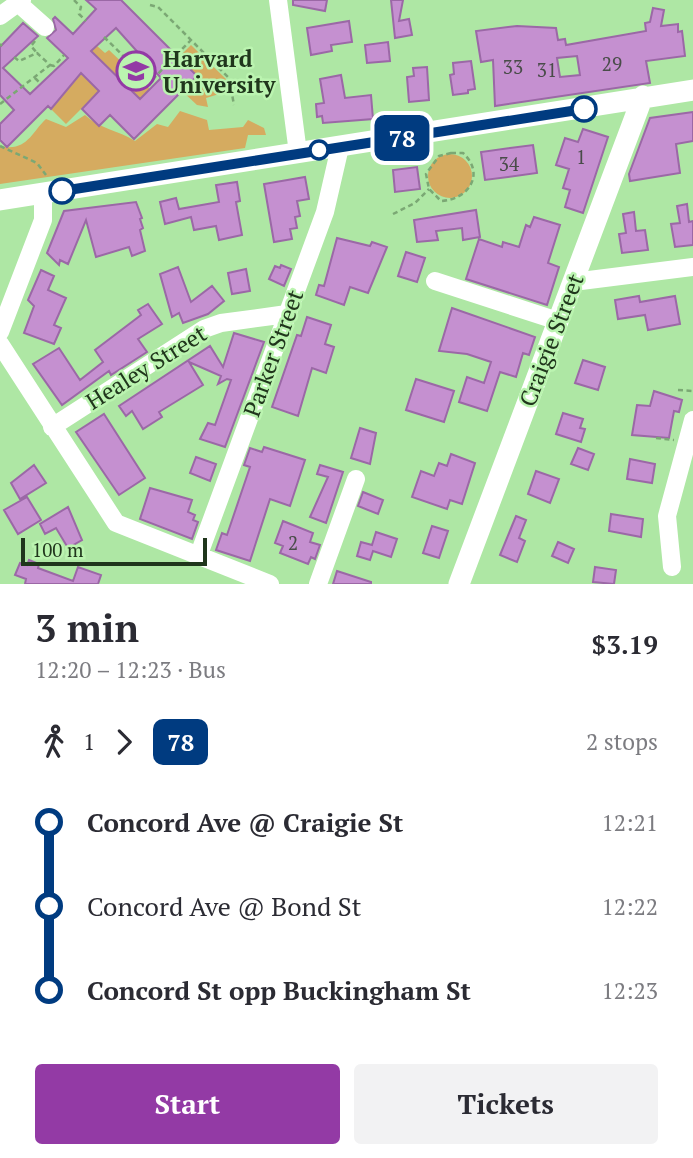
<!DOCTYPE html>
<html lang="en">
<head>
<meta charset="utf-8">
<style>
  body { margin:0; font-family:"PT Serif",serif; background:#f2f2f3; color:#2b2b33; height:100vh; display:flex; flex-direction:column; font-size:26px; white-space:nowrap }
  * { box-sizing:border-box; margin:0 }
  p { font-size:23px; color:#7c7c81 }
  .icon { flex:none; width:38px; height:38px; fill:none; stroke:currentColor; stroke-width:2; stroke-linecap:round; stroke-linejoin:round }
  .map { position:relative; height:584px; overflow:hidden }
  .sheet { display:flex; flex-direction:column; background:#fff; flex:1 }
  .sheet>* { flex:none }
  .badge { padding:0 14px; border-radius:10px; font-size:24px; line-height:46px }
  .scale { position:absolute; left:21px; bottom:18px; width:186px; box-sizing:border-box; padding-left:7px; border:4px solid #20361c; border-top:0; font-size:19px; line-height:24px; white-space:nowrap; color:#20361c; -webkit-text-stroke:5px #bbf4b0; paint-order:stroke }
  .map>.badge { position:absolute; translate:-50% -50%; box-shadow:0 0 0 4px #fff }
  .legs { display:flex; align-items:center; gap:10px; height:77px; padding:0 35px; font-size:23px }
  .legs p { margin-inline-start:auto }
  .summary { display:flex; align-items:center; justify-content:space-between; height:119px; padding:0 35px }
  h1 { font-size:38px; font-weight:600; line-height:52px }
  .action { display:flex; gap:14px; margin-top:auto; padding:14px 35px }
  .action a { flex:1; height:80px; border-radius:7px; background:#933aa5; color:#fff; font-size:28px; font-weight:600; line-height:80px; text-align:center }
  .action a+a { background:#f2f2f3; color:#2b2b33 }
  ul { padding:0 35px; list-style:none }
  li { display:flex; align-items:center; gap:24px; height:84px; font-size:26px }
  li i { display:grid; place-items:center; width:10px; height:100%; margin:0 9px; background:currentColor }
  li i::after { content:''; width:18px; height:18px; margin:-9px; border:5px solid; border-radius:50%; background:#fff }
  li p { margin-inline-start:auto }
  li:first-child i { background:linear-gradient(#0000 50%,currentColor 0) }
  li:last-child i { background:linear-gradient(currentColor 50%,#0000 0) }
  .map>svg:first-child { display:block }
</style>
</head>
<body>
<div class="map">
<svg width="693" height="584" viewBox="0 0 693 584">
  <rect width="100%" height="100%" fill="#aee7a4"/>
  <!-- green -->
  <path fill="#d5ab60" d="M85,45H96L105,53L109,50L150,89L133,106L132,91Z
    M191,45L226,79L229,91L206,98L208,107L197,105L182,91L197,76L168,68Z
    M81,73L99,91L66,124L51,109Z
    M180,111L207,120L209,130L243,127L248,120L264,128L266,135H248L245,148L0,184V146C27,152 31,133 46,119L66,127L85,115C100,129 118,130 135,141L157,124L168,127Z
    M428 176a22 22 0 1 1 44 0a22 22 0 1 1-44 0Z"/>
  <!-- building -->
  <path fill="#c590d0" stroke="#9b68a6" stroke-width="2" fill-rule="evenodd" d="M86,0H121L197,76L134,139L110,115L99,126L82,109L99,91L81,73L51,109L48,106L7,147L0,140V124L14,110L0,95V47L23,23L38,36L3,68L30,94L68,58L47,38L56,30L53,19L55,17L73,34L96,9ZM116,28L161,78L140,99L91,51Z
    M293,0H327L325,11L293,5Z
    M391,0H403L399,21L409,19L412,35L395,38Z
    M653,8L664,10L661,26L678,24V32L682,31L685,56L646,61L650,83L495,106L493,60L481,62L476,31L517,26L556,28L558,40L565,39L566,45L646,31L645,23L650,22ZM577,56L580,75L560,77L557,58Z
    M349,21L352,42L331,45L332,51L311,55L307,28Z
    M388,42L390,61L367,63L365,45Z
    M471,61L475,89L468,90V93L453,95L450,75L454,74L453,63Z
    M427,67L429,100L409,102L407,77L414,76L413,68Z
    M341,75L345,98L371,95L373,119L323,123L322,116L317,117L316,104L324,103L320,79Z
    M693,112V141L676,144L680,173L630,181L629,174L650,118Z
    M583,129L608,137L583,213L565,207L570,190L563,188L569,169L556,165L565,138L578,142Z
    M533,145L537,173L485,180L481,152Z
    M417,167L420,189L395,192L393,170Z
    M305,177L309,199L297,201L300,216L295,217L297,228L290,229L292,239L274,242L264,184Z
    M237,182L240,201L236,202L242,235L219,240L216,226L194,230L191,217L165,224L160,202L176,198L179,209L219,202L216,185Z
    M136,202L142,218L140,219L143,228L140,230L145,251L132,256L129,247L96,257L86,220L68,264L60,260L59,265L47,253L64,211Z
    M687,204L689,222L693,221V245L675,247L671,224L680,223L677,206Z
    M476,210L480,237L463,240L462,228L436,231L438,240L417,242L414,220Z
    M634,212L636,231L645,230L648,250L622,253L619,234L626,233L623,214Z
    M534,217L560,225L548,263L559,267L547,305L466,279L479,239L502,247L503,242L519,247L526,225L530,227Z
    M337,238L370,246L372,242L387,247L368,293L350,287L344,305L316,295L319,285L324,286Z
    M406,252L425,258L417,282L398,276Z
    M281,265L291,269L284,286L269,279L275,266L280,268Z
    M178,267L191,302L212,286L224,301L208,314L183,323L179,313L172,317L160,274Z
    M246,269L250,291L232,294L228,273Z
    M41,270L54,276L48,290L66,298L54,325L61,328L54,344L24,333L34,306L28,300Z
    M639,296L640,302L675,296L680,324L648,330L645,315L618,319L615,300Z
    M148,304L162,324L138,339L147,352L111,375L109,371L62,405L33,364L59,348L80,380L103,362L95,350L141,315L138,310Z
    M452,308L535,337L529,355L523,353L516,377L500,372L487,411L459,402L467,377L484,383L491,362L467,354L439,351Z
    M307,317L331,325L325,344L334,347L326,373L312,368L298,416L272,407L297,335L301,336Z
    M234,333L264,342L225,447L200,439L208,423L215,425L231,380L227,379L218,384L221,376L189,362L203,385L159,412L162,417L143,429L132,411L126,416L119,406L210,346L223,367Z
    M583,360L605,367L598,390L575,383Z
    M416,379L454,391L444,422L406,410Z
    M654,391L682,400L679,412L674,411L669,438L632,435L637,405L650,406Z
    M563,413L583,419L580,428L585,429L581,442L556,434Z
    M104,414L145,478L119,495L76,432Z
    M360,428L376,433L370,464L351,458Z
    M264,447L305,460L290,506L270,499L250,561L216,550L222,533L227,535L250,467L244,465L250,448L262,452Z
    M578,448L594,454L588,470L571,464Z
    M451,454L475,463L462,504L450,500L447,509L412,497L421,471L434,476L439,463L447,466Z
    M196,457L216,464L210,481L190,473Z
    M630,459L655,464L652,483L627,479Z
    M34,465L46,483L20,499L11,483Z
    M320,465L343,472L326,523L310,517L328,477L317,474Z
    M536,471L559,479L550,503L528,494Z
    M150,488L192,500L188,512L195,515L193,520L198,522L192,539L140,519Z
    M363,492L383,500L378,514L358,506Z
    M27,497L41,520L18,534L4,510Z
    M68,507L82,540L68,548L56,528L45,534L40,524Z
    M611,514L643,519L641,537L609,531Z
    M516,516L526,520L519,538L525,541L517,562L500,555Z
    M283,521L313,533L310,542L320,545L315,559L311,557L308,564L280,553L283,546L275,543Z
    M432,526L448,531L439,558L423,553Z
    M376,532L397,539L391,557L373,551L370,560L357,556L361,542L372,545Z
    M558,542L574,549L568,563L552,556Z
    M29,560L39,564L38,568L73,581L78,567L101,575L98,584H25L26,579L15,575L20,563L27,565Z
    M595,567L616,570L614,584L593,582Z
    M337,571L371,582V584H333Z"/>
  <g fill="none" stroke-linecap="round" stroke-linejoin="round">
    <!-- path -->
    <path stroke="#7ba874" stroke-width="2.5" stroke-dasharray="5 3.5" stroke-linecap="butt" d="M74,0L81,7L79,14L86,21
      M150,5L158,7L229,78L234,105
      M104,37L150,82L191,40
      M35,41L31,46L37,53
      M0,44L2,46
      M50,65L54,66L64,55
      M35,78L40,83
      M0,104L50,65L37,53L19,61L14,57
      M0,146L37,163L46,175
      M451,153H463C486,174 468,200 441,201L429,189L426,174L439,156Z
      M393,214L415,203L429,189
      M678,390L693,391
      M656,438L674,440"/>
    <!-- minor -->
    <path stroke="#fff" stroke-width="18" d="M278,0L298,153
      M18,3L45,27
      M0,16L22,0
      M435,281L558,321
      M573,282L693,267
      M0,332L43,220V194
      M0,344L116,523L270,584
      M52,427L204,329L221,323L287,314
      M198,557L325,212L340,147
      M672,567L667,516L693,420
      M318,584L356,479"/>
    <!-- major -->
    <path stroke="#fff" stroke-width="21" d="M0,200L693,90
      M459,584L643,96"/>
  </g>
  <g fill="none" stroke-linecap="round" stroke-linejoin="round">
    <!-- line-1 casing -->
    <g stroke="#fff" stroke-width="16">
      <path id="line-1" d="M62,191L584,109"/>
    </g>
    <!-- line-1 -->
    <use href="#line-1" stroke="#003b80" stroke-width="10"/>
  </g>
  <!-- icons -->
  <defs>
    <g id="university-ring" transform="scale(2.0125)"><circle r="9.5" fill="#bbf4b0" stroke="#933aa5" stroke-width="1.5"/><path d="M0-5L7-2L0 1L-7-2ZM-4 1L0 2.5L4 1V4Q0 6-4 4Z" fill="#933aa5"/></g>
  </defs>
  <g fill-rule="evenodd">
    <use href="#university-ring" x="136" y="71"/>
  </g>
  <!-- markers -->
  <g fill="#fff" stroke="#003b80" stroke-width="3.5">
    <circle cx="584" cy="109" r="12"/>
    <circle cx="319" cy="150" r="9"/>
    <circle cx="62" cy="191" r="12"/>
  </g>
  <g text-anchor="middle" dominant-baseline="central" stroke-width="5" stroke-linejoin="round" paint-order="stroke">
    <!-- number labels -->
    <g font-size="19" fill="#494c49">
      <text x="612" y="63">29</text>
      <text x="513" y="66">33</text>
      <text x="547" y="69">31</text>
      <text x="581" y="156">1</text>
      <text x="509" y="163">34</text>
      <text x="293" y="542">2</text>
    </g>
    <!-- poi labels -->
    <g font-size="23" font-weight="bold" fill="#20361c" stroke="#bbf4b0" text-anchor="start">
      <text x="163" y="58">Harvard<tspan x="163" dy="26">University</tspan></text>
    </g>
    <!-- street labels -->
    <g font-size="23" fill="#20361c" stroke="#bbf4b0">
      <text transform="translate(551 340) rotate(-69)">Craigie Street</text>
      <text transform="translate(273 353) rotate(-70)">Parker Street</text>
      <text transform="translate(146 367) rotate(-32)">Healey Street</text>
    </g>
  </g>
</svg>
<div class="scale">100 m</div>
<b class="badge" style="left:402px;top:138px;background:#003b80;color:#fff">78</b>
</div>
<section class="sheet">
<div class="summary"><div><h1>3 min</h1><p>12:20 – 12:23 · Bus</p></div><b>$3.19</b></div>
<div class="legs"><svg class="icon" aria-label="walk" viewBox="0 0 24 24"><circle cx="13" cy="4" r="2"/><path d="M13 8l-2 6 4 7M11 14l-3 7M7 12l3-4h3l4 4"/></svg>1<svg class="icon" aria-label="forward" viewBox="0 0 24 24"><path d="M9 5l7 7-7 7"/></svg><b class="badge" style="background:#003b80;color:#fff">78</b><p>2 stops</p></div>
<ul>
<li><i style="color:#003b80"></i><b>Concord Ave @ Craigie St</b><p>12:21</p></li>
<li><i style="color:#003b80"></i><span>Concord Ave @ Bond St</span><p>12:22</p></li>
<li><i style="color:#003b80"></i><b>Concord St opp Buckingham St</b><p>12:23</p></li>
</ul>
<div class="action"><a>Start</a><a>Tickets</a></div>
</section>
</body>
</html>
